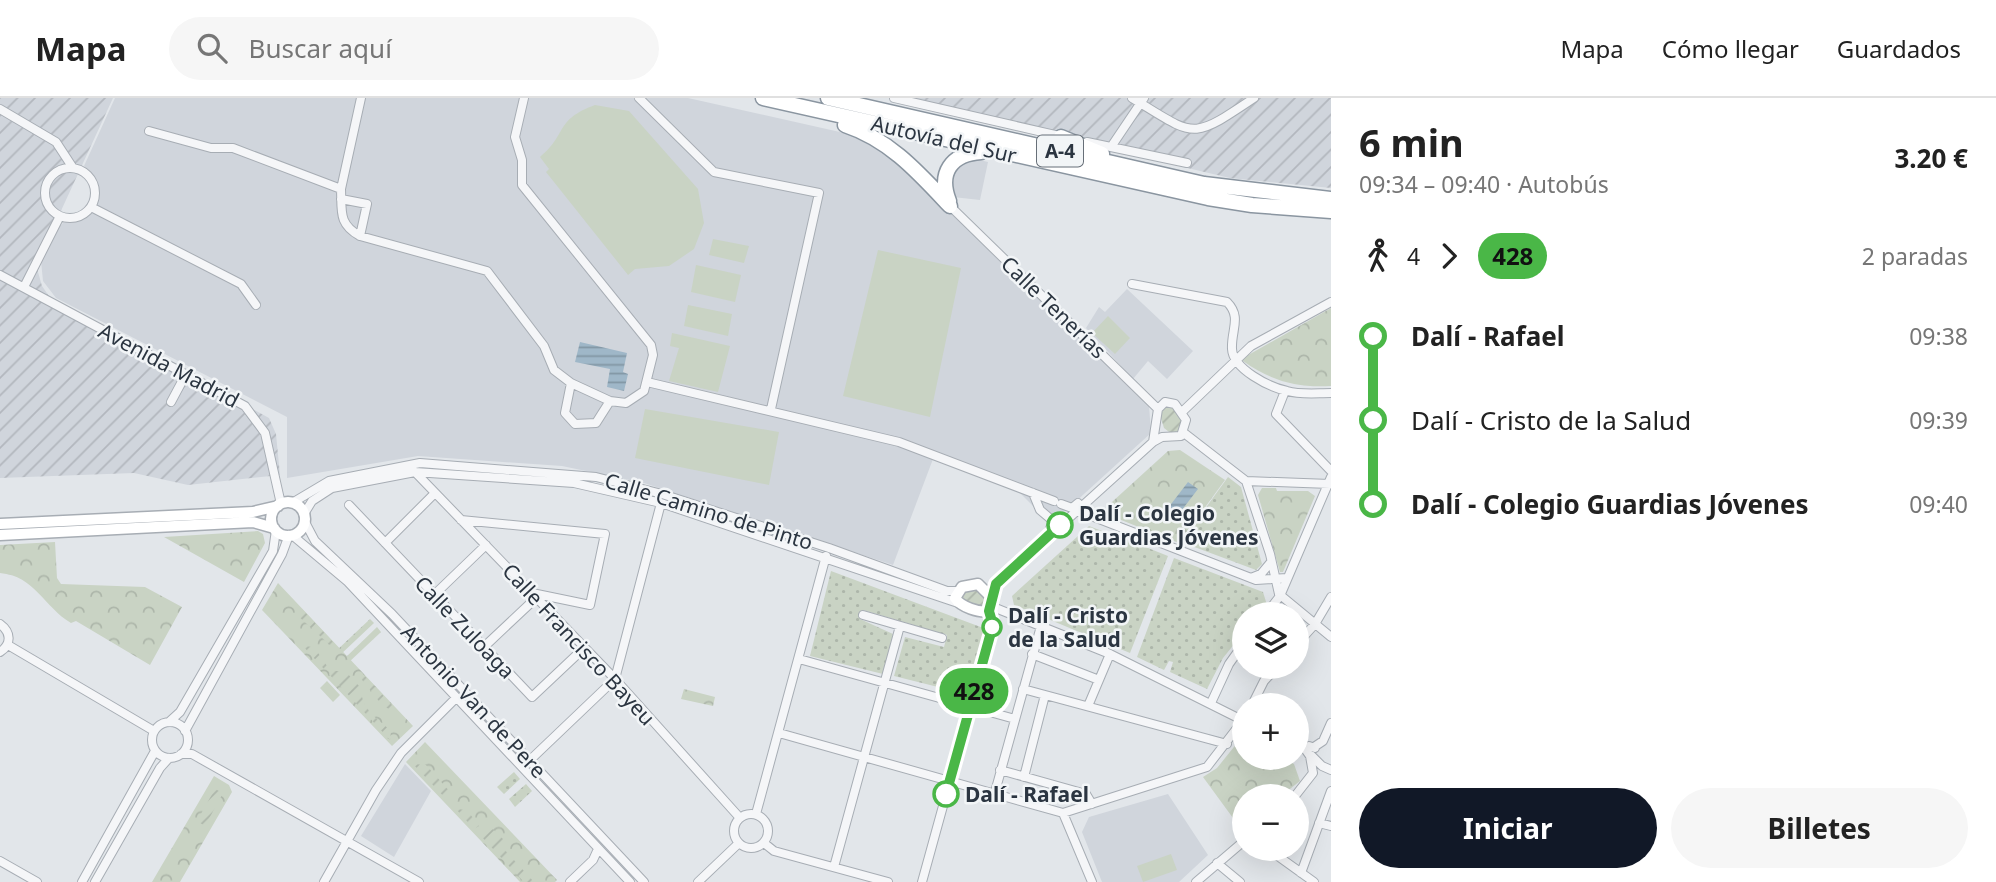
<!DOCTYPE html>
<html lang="es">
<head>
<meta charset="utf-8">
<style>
  body { margin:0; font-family:"Noto Sans",sans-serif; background:#f6f6f6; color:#222; height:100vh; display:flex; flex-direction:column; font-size:26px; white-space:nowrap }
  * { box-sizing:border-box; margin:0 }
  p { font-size:23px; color:#767676 }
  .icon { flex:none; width:38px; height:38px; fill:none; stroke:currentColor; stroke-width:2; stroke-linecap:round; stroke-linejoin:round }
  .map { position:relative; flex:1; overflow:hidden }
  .panel { display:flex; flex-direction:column; background:#fff; width:665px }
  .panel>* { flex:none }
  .badge { padding:0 14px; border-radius:23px; font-size:24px; line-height:46px }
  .tools { position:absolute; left:1232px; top:504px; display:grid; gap:14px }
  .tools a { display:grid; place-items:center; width:77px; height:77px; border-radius:50%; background:#fff; box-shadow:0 7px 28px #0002; font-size:35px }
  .map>.badge { position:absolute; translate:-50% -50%; box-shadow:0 0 0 4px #fff }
  .legs { display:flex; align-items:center; gap:10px; height:77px; padding:0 28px; font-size:23px }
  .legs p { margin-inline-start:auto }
  .head { display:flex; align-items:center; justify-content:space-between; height:119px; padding:0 28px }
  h1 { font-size:38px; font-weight:700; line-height:52px }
  .button { display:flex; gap:14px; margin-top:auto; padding:14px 28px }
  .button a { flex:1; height:80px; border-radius:42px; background:#111827; color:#fff; font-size:28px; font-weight:700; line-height:80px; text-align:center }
  .button a+a { background:#f6f6f6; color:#222 }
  ul { padding:0 28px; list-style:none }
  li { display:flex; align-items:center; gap:24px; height:84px; font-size:26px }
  li i { display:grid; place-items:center; width:10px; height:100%; margin:0 9px; background:currentColor }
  li i::after { content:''; width:18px; height:18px; margin:-9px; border:5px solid; border-radius:50%; background:#fff }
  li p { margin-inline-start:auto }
  li:first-child i { background:linear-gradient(#0000 50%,currentColor 0) }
  li:last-child i { background:linear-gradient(currentColor 50%,#0000 0) }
  header { display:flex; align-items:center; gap:42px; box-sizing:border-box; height:98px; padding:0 35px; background:#fff; border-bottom:2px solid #e0e0e0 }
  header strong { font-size:33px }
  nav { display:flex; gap:38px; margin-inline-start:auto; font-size:24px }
  .search { width:490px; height:63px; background:#f6f6f6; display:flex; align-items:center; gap:18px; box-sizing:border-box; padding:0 24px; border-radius:38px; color:#767676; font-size:26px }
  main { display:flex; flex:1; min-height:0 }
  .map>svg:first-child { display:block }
</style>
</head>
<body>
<header>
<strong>Mapa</strong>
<div class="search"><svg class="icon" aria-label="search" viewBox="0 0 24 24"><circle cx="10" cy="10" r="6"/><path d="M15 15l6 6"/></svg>Buscar aquí</div>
<nav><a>Mapa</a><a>Cómo llegar</a><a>Guardados</a></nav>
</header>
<main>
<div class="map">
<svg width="1331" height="784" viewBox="0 0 1331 784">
  <defs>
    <pattern id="industrial-furrows" width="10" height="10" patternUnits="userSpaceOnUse" patternTransform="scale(1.75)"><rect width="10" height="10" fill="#d0d5dc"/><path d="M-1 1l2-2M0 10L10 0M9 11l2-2" fill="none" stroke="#b3b7be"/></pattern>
    <pattern id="grass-dots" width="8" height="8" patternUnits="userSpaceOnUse" patternTransform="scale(1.75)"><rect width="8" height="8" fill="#c9d3c4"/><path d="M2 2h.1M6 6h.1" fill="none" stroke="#adb6aa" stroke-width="1.8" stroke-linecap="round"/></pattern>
    <pattern id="park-crowns" width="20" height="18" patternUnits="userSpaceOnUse" patternTransform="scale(1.75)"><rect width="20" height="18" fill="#c9d3c4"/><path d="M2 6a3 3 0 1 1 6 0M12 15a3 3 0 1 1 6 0" fill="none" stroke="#adb6aa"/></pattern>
    <pattern id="garden-furrows" width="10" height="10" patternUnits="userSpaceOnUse" patternTransform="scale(1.75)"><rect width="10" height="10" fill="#c9d3c4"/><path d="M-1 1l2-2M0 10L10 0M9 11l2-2" fill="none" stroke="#adb6aa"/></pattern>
    <pattern id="water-rules" width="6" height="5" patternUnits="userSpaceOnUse" patternTransform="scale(1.75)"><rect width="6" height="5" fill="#9fb7c8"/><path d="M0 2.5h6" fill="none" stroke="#8296a4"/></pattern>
  </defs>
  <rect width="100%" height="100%" fill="#e2e6ea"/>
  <!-- built -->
  <path fill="#d0d5dc" d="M115,0H688L871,41L892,53L1149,307L1151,335L1051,426L1017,392L933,361L893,467L644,385L562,368L418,358L287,380V319L56,200L43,183L41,163L57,131L63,125L89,117L98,106V83L84,68Z
    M968,59L988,64L980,102L953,99L950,73Z
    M1127,191L1193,253L1167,281L1148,263L1133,281L1086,230L1099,209L1105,214Z
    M405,666L431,693L394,759L361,738Z
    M1168,696L1208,757L1179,784H1102L1082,734L1089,719Z"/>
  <!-- industrial -->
  <path fill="url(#industrial-furrows)" d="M0,0H113L36,167L42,188L51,201L269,320L276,336L280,377L188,387L134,375L0,380Z
    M889,0H1331V90L1230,80Z"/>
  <!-- grass -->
  <path fill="url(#grass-dots)" d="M1228,379L1241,389L1262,466L1256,472L1181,444Z
    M1089,428L1115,438L1109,445L1112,450L1123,440L1168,458L1130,555L1014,507L1012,498Z
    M1174,460L1263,494L1267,507L1259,516H1244V534L1223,560L1207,591L1170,574L1173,564L1169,563L1164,572L1137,559Z
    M831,473L986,531L966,596L894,578L905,539L944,549L947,537L863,512L860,521L893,536L883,576L810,558Z
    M370,521L374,525L339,558L335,554Z
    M377,529L381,534L347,566L343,562Z
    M514,674L520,681L504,696L497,689Z
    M526,686L532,693L515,709L509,701Z"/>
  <!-- park -->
  <path fill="url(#park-crowns)" d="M1331,210V288C1297,290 1271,283 1243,263V260Z
    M1180,352L1225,382L1179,445L1101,414L1168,353Z
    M1262,390H1276L1277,393H1308L1315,398L1283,474H1280L1258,397Z
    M258,433L263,436L265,445L244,484L164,439Z
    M55,444L57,480L61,486L145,489L182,509L150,567L76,523L71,525C44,509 35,478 0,475V447Z
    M278,485L413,628L392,648L262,512Z
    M684,591L715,599L713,608L681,601Z
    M1242,639L1244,660H1282L1294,666L1300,683L1281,698H1244V728L1241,731L1203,679L1217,670Z
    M425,644L557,782L555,784H520L406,664Z
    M214,678L229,687L232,694L180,784H152Z"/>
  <!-- garden -->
  <path fill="url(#garden-furrows)" d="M1164,308H1173L1183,322L1181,334L1173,337L1164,330L1160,317Z
    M975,490L986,497L987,510L962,504L960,496Z
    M302,511L334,545L331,548L296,516Z
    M303,548L314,549L327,568L324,571Z
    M332,573H345L361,590C361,612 378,621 391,633L390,642L329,576Z
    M362,575L393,608L389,611L382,607L359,578Z
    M413,666L426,667L452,696L449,704Z
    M215,691L223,695L205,728L197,723Z
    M456,711L467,712L479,728L474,731Z
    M493,731L506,744L503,750L534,784H524L480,737Z"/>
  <!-- pitch -->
  <path fill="#c9d3c4" d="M595,7L629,13L698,91L704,125L694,151L669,168L635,171L628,177L546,74L549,71L540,59C568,36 554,22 595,7Z
    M713,141L749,148L744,165L709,157Z
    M878,152L961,170L930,319L843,298Z
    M696,167L741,177L735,204L691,194Z
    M688,207L732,216L728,238L684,228Z
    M1108,218L1130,240L1115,256L1092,235Z
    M672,235L730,248L718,294L669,283L679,250L670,248Z
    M645,311L779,334L769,387L635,360Z
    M327,583L340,597L333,604L320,590Z
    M1171,756L1177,772L1143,784L1137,768Z"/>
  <!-- water -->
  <path fill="url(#water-rules)" d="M580,244L627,255L623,274L628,276L624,293L607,289L610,271L575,264Z
    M1188,384L1198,391L1175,421L1165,414Z"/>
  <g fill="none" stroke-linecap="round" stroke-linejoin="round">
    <!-- street casing -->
    <g stroke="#a7adb4" stroke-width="10">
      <path id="street" d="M639,0L714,74L819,95L771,311
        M894,0L1064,39
        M1132,0C1196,39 1190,43 1254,0
        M0,11L56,44L73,70
        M149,33L211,50H233L341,91L361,0
        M1087,44L1187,65
        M1111,49L1144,0
        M45 95a25 25 0 1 1 50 0a25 25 0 1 1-50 0Z
        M341,91C342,113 338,126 360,138L487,173L544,248L554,272L571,285L610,303L626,305L644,293L653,257L651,247L522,87V62L515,39L524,0
        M341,101L367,106L360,138
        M950,108L1158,311
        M91,109L241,186L256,207
        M0,177L245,308L265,335L281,406
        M1132,186L1227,204C1242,219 1231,232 1232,251C1233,271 1269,289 1287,293C1301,297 1316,295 1331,295
        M24,189L60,118
        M647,284L899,344L1054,403
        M571,285L565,315L575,326L596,325L610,303
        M1285,293L1276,316L1331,373
        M171,304L186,276
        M1183,313L1251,248L1331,204
        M1184,335L1246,383L1270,456L1279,496L1331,539
        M415,374L615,581L740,720
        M1246,383L1330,386
        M1033,395L1040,412L1053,423L1049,433
        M292,405L329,383L420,365L596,379L662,396L829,450L947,493H958
        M1061,406L1072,410L1078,405
        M349,407L532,599L584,550
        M1076,412L1256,482L1287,480
        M304,416L312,403L332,390L415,374L574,385L661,405L958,505
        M461,422L605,436L590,507L532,495
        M305,424L315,443L392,516L644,784
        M292,437L348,484L630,784
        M385,445L435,395
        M1251,480L1261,476L1271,464
        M996,486L1153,344L1162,339L1181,338L1186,322L1175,306L1165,304L1158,311L1153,344
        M434,497L486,447
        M993,509L1110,556L1244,623
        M1266,516L1280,498L1331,379
        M863,517L942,540
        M0,526C11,534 12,546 0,554
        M1297,546L1315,526L1331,499
        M8,547L154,633
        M485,548L536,500
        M1032,556L1099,582
        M799,561L1015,621
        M1023,591L1227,646
        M1211,605L1229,566L1244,545
        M1252,607L1264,583L1277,569
        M1088,608L1110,556
        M169,624L180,614L273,453L276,432
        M152 642a18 18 0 1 1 36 0a18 18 0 1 1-36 0Z
        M185,633L282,456L289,437
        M779,635L1063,715L1207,669L1244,621
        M1314,649L1323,643L1331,625
        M181,656H192L419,784
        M1312,658L1322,668L1331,672
        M529,663L615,581L661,405
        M1000,672L1086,696L1092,706
        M1024,679L1045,597
        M995,694L1041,528
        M1295,698L1313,675L1310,658L1305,651L1309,648L1315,650
        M1063,715L1092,784
        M734 733a17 17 0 1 1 34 0a17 17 0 1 1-34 0Z
        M756,716L826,458
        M1319,725L1331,728
        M764,745L774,753L888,784
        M1268,751L1314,784
        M0,763L37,784
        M1217,765L1240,784
        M834,769L900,528
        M1301,775L1331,693
        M82,784L155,653
        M95,784L160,670L169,660
        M324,784L376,692L401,655L456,600
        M570,784L593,762L598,751
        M698,784L739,745
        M922,784L993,527L989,513
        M1196,784L1244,743"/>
    </g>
    <!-- secondary casing -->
    <g stroke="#a7adb4" stroke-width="13">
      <path id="secondary" d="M271 421a17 17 0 1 1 34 0a17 17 0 1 1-34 0Z
        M0,426L253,414L278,408
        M0,437L253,424L274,430
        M978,486L992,500L989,513C979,515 961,509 955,500L962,489Z"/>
    </g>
    <!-- highway casing -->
    <g stroke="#8a95a0" stroke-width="17">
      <path id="highway" d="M763,0L1208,100L1252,107L1331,113
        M828,0L1204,86L1331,101
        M845,27C890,42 918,74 950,108
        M1061,39L1102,56
        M949,103C938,75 951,56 981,54"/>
    </g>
    <!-- street -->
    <use href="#street" stroke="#f5f6f8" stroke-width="8"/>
    <!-- secondary -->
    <use href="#secondary" stroke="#fff" stroke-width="10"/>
    <!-- highway -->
    <use href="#highway" stroke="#fff" stroke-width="14"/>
  </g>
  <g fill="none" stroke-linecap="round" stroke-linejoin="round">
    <!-- line-1 casing -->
    <g stroke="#fff" stroke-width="16">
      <path id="line-1" d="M946,696L993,527L989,513L996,486L1060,427"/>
    </g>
    <!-- line-1 -->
    <use href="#line-1" stroke="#4ab747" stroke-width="10"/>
  </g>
  <!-- markers -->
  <g fill="#fff" stroke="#4ab747" stroke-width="3.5">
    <circle cx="1060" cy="427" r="12"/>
    <circle cx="992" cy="529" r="9"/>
    <circle cx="946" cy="696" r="12"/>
  </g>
  <g text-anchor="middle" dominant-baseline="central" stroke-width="5" stroke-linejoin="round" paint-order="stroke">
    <!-- shield labels -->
    <rect fill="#f2f5f7" stroke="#676f78" stroke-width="2" x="1037" y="37.5" width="46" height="31" rx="5"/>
    <g font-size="19" font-weight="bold" fill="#2b3541">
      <text x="1060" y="53">A-4</text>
    </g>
    <!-- street labels -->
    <g font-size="21" fill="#2b3541" stroke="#f2f5f7">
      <text transform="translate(944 41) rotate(13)">Autovía del Sur</text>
      <text transform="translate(1054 209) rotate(44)">Calle Tenerías</text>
      <text transform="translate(169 267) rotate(28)">Avenida Madrid</text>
      <text transform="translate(709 413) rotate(17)">Calle Camino de Pinto</text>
      <text transform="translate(465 529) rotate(46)">Calle Zuloaga</text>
      <text transform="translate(579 546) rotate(47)">Calle Francisco Bayeu</text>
      <text transform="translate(474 603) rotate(47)">Antonio Van de Pere</text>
    </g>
    <!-- stop labels -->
    <g font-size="21" font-weight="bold" fill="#2b3541" stroke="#f2f5f7" text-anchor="start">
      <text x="1079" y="415">Dalí - Colegio<tspan x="1079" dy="24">Guardias Jóvenes</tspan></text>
      <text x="1008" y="517">Dalí - Cristo<tspan x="1008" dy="24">de la Salud</tspan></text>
      <text x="965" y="696">Dalí - Rafael</text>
    </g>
  </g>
</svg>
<div class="tools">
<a><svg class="icon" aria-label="layers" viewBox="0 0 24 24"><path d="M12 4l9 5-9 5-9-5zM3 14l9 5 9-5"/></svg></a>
<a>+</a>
<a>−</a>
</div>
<b class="badge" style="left:974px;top:593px;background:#4ab747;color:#111">428</b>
</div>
<section class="panel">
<div class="head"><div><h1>6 min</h1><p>09:34 – 09:40 · Autobús</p></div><b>3.20 €</b></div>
<div class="legs"><svg class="icon" aria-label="walk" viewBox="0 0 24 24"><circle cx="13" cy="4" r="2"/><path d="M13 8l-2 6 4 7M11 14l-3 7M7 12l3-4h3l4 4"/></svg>4<svg class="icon" aria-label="forward" viewBox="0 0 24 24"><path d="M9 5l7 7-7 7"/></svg><b class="badge" style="background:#4ab747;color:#111">428</b><p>2 paradas</p></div>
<ul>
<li><i style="color:#4ab747"></i><b>Dalí - Rafael</b><p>09:38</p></li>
<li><i style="color:#4ab747"></i><span>Dalí - Cristo de la Salud</span><p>09:39</p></li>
<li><i style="color:#4ab747"></i><b>Dalí - Colegio Guardias Jóvenes</b><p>09:40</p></li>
</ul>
<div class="button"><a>Iniciar</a><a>Billetes</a></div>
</section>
</main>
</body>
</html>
